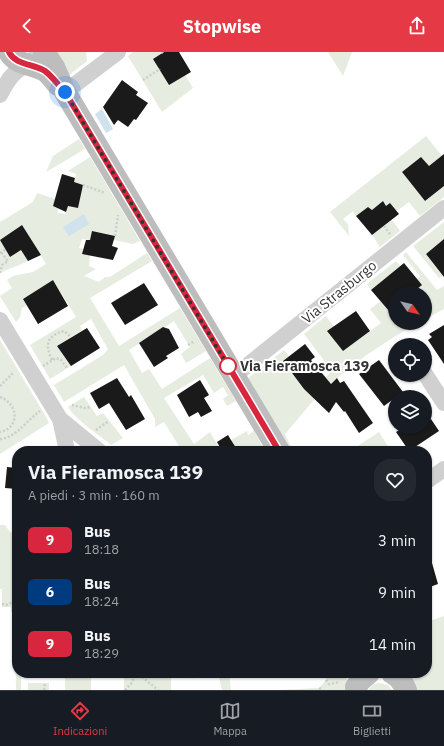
<!DOCTYPE html>
<html lang="it">
<head>
<meta charset="utf-8">
<style>
  body { margin:0; font-family:"IBM Plex Sans",sans-serif; background:#242831; color:#f1f3f6; height:100vh; display:flex; flex-direction:column; font-size:15px; white-space:nowrap }
  * { box-sizing:border-box; margin:0 }
  p { font-size:13px; color:#9ea1a6 }
  .icon { flex:none; width:22px; height:22px; fill:none; stroke:currentColor; stroke-width:2; stroke-linecap:round; stroke-linejoin:round }
  .map { position:relative; flex:1; overflow:hidden }
  .details { position:absolute; left:12px; top:394px; width:420px; height:232px; display:flex; flex-direction:column; background:#171b24; border-radius:16px; box-shadow:0 1px 3px #0004 }
  .details>* { flex:none }
  .badge { padding:0 8px; border-radius:6px; font-size:14px; line-height:26px }
  .needle { width:26px; rotate:124deg }
  .tools { position:absolute; left:388px; top:234px; display:grid; gap:8px }
  .tools a { display:grid; place-items:center; width:44px; height:44px; border-radius:50%; background:#171b24; box-shadow:0 1px 3px #0004; font-size:20px }
  .you { position:absolute; width:20px; height:20px; margin:-10px; border:3px solid #fff; border-radius:50%; background:#1a73e8; box-shadow:0 0 0 6px #1a73e833 }
  .map>.badge { position:absolute; translate:-50% -50%; box-shadow:0 0 0 2px #fff }
  .round { display:grid; place-items:center; flex:none; width:42px; height:42px; border-radius:16px; background:#242831 }
  .overview { display:flex; align-items:center; justify-content:space-between; height:68px; padding:0 16px }
  h1 { font-size:19px; font-weight:800; line-height:30px }
  ul { padding:0; list-style:none }
  li { display:flex; align-items:center; gap:12px; height:52px; padding:0 16px }
  li div { flex:1 }
  li b { display:block; font-size:15px }
  li em { font-style:normal }
  li .badge { min-width:44px; font-weight:700; text-align:center }
  header { display:flex; justify-content:space-between; align-items:center; height:52px; padding:0 16px; background:#e63946; color:#fff; font-size:18px; font-weight:800 }
  .tab-bar { display:flex; justify-content:space-around; align-items:center; height:56px; border-top:1px solid #363941; background:#171b24; font-size:11px; color:#9ea1a6 }
  .tab-bar a { display:grid; justify-items:center; gap:2px }
  .tab-bar .on { color:#e63946 }
  .map>svg:first-child { display:block }
</style>
</head>
<body>
<header><svg class="icon" aria-label="back" viewBox="0 0 24 24"><path d="M15 5l-7 7 7 7"/></svg>Stopwise<svg class="icon" aria-label="share" viewBox="0 0 24 24"><path d="M12 15V3M7 8l5-5 5 5M5 13v7h14v-7"/></svg></header>
<div class="map">
<svg width="444" height="638" viewBox="0 0 444 638">
  <rect width="100%" height="100%" fill="#fff"/>
  <!-- green -->
  <path fill="#e6ecdf" d="M53,0H86L87,9L68,24Z
    M133,0H164L185,23L193,36L162,60L128,4Z
    M328,0H352L343,24Z
    M426,84L442,104L429,114L402,120L425,149L444,134V145L420,164L409,150L397,159L386,154L383,149L372,158L368,155L356,164L353,159L343,167L348,172L349,184L330,160Z
    M79,87L85,97L46,120L53,104Z
    M90,105L140,189L133,192L114,188V184L92,179L90,188L82,187L79,196L84,197L90,203L89,214L96,217L84,224L99,230L105,225H110L147,201L152,209L90,246L119,294L180,256L206,299L186,311L181,302L190,295L174,269L129,298L142,321L149,317L162,337L210,306L236,349L227,354L223,347L228,343L223,335L214,341L203,323L164,346L194,392L210,380L221,399H182L164,370L155,375V367L124,313L64,350L54,333L103,303L108,297L91,267L80,274L82,278L57,294L71,314L50,327L30,293L76,265L53,228L23,247L27,253L22,256L20,265L16,270L0,244L12,236L7,228L13,224L33,220L46,212L22,173L0,188L10,205L21,198L28,209C19,214 9,216 0,221V170L33,150L37,141L55,147L58,156V161L66,162L68,154L78,156L83,133L74,131L76,122L68,119Z
    M392,168L400,179L380,195L372,183Z
    M444,170V187L426,202L443,224L439,226L413,194Z
    M406,200L437,238L444,234V257L425,267V241H412L417,227L420,224L403,203Z
    M396,209L400,214L371,238L367,232Z
    M381,249L389,259L395,254V271H418C389,287 362,305 337,326C317,341 302,363 285,382L293,399H289L248,326L284,298L289,304L283,310L304,337L323,322L326,325L332,319L304,282L326,264L334,275L328,279L343,299L381,271L370,257Z
    M0,288L45,363L49,371L0,402Z
    M84,345L97,364L103,361L123,386L111,393L109,391C95,380 78,370 68,355Z
    M247,379L248,383L254,379L263,395L259,399H238L231,388Z
    M379,380L391,399H350Z
    M0,473H5L10,480L17,482V560H11V555H2V537H0Z
    M444,564V638H415L406,621H427V570Z
    M15,584L17,587V621H21V638H16Z
    M65,621H82V623L91,624V638H65Z
    M148,621H196L197,626H171V638H124V625H147Z
    M218,621H229L231,638H222Z
    M326,621H344L347,629L346,638H279L319,636L326,628Z
    M28,631H49V638H28Z
    M379,631L388,633L392,638H368L374,632Z"/>
  <!-- water -->
  <path fill="#cfe2ee" d="M102,57L113,77L106,81L95,62Z
    M84,162L89,172L69,184L63,175Z"/>
  <!-- building -->
  <path fill="#1a1a1a" d="M164,0H179L191,20L169,33L153,7Z
    M122,28L138,40L136,43L148,51L136,68L134,67L128,75L118,68L114,73L103,55Z
    M444,102V134L425,149L402,120L421,105L429,114Z
    M62,122L75,126L74,130L83,133L78,156L68,154L66,160L53,154Z
    M383,149L386,154L390,151L399,162L372,183L356,164L368,155L372,158Z
    M22,173L41,203L28,209L21,198L10,205L0,188Z
    M92,179L115,184L112,194L118,196L113,208L82,202L86,188H90Z
    M444,187V225L426,202Z
    M404,211L422,233L412,241H395V254L389,259L371,238Z
    M53,228L68,254L38,272L23,247Z
    M144,231L158,253L125,273L111,251Z
    M356,259L370,279L343,299L327,279Z
    M444,273V312L428,288L432,285L429,282Z
    M163,275L169,277L179,296L166,304L168,306L154,315L139,291Z
    M87,276L100,296L71,314L57,294Z
    M305,292L315,305L311,308L331,332L337,326L340,331L344,329L373,371L359,381L345,359L344,360L336,350L329,361L304,337L283,309Z
    M379,308L403,340L384,354L359,322Z
    M117,326L129,345L131,343L145,367L126,378L109,351L99,357L90,341Z
    M200,328L209,343L204,346L212,359L201,365L198,360L189,365L177,343Z
    M431,367L439,379L409,399L396,380L404,375H425V372Z
    M228,383L231,388L238,399H222L217,390Z
    M7,415L17,416V437L5,436Z
    M430,504L438,532L427,536V505Z"/>
  <g fill="none" stroke-linecap="round" stroke-linejoin="round">
    <!-- path -->
    <path stroke="#cdcdcd" stroke-width="2.5" stroke-dasharray="2 2" stroke-linecap="butt" d="M162,0L163,1
      M143,28L160,17
      M83,133L105,141
      M384,174L390,182
      M115,184L118,163
      M0,201L6,197
      M0,221L2,213L8,209L1,200
      M188,293L195,289
      M52,308C45,293 46,284 64,279L71,285
      M43,314L56,306L61,308L67,316
      M0,334L14,320
      M0,345C19,352 20,376 0,380
      M72,353L85,356L91,355
      M96,378L109,369
      M0,387C16,386 28,367 40,359
      M203,399L208,396L210,399
      M253,399L258,394
      M2,552L6,553L15,549
      M191,621L193,626
      M142,625L158,638
      M326,628L329,632L340,630
      M319,636L323,638
      M44,638L45,631
      M125,638L131,632L134,625"/>
    <!-- minor -->
    <path stroke="#d0d0d0" stroke-width="16" d="M65,40L118,0
      M0,43C4,35 9,25 17,19C22,14 28,12 33,7
      M0,268L60,367L67,399
      M425,322L444,351
      M234,324L444,156
      M60,367L99,399
      M427,429L444,417"/>
    <!-- secondary -->
    <path stroke="#bdbdbd" stroke-width="22" d="M9,0C16,13 33,12 45,19C50,22 54,29 58,33
      M44,0L54,15L65,40L279,399
      M392,621C399,625 403,630 406,638
      M356,635L360,629L369,621"/>
  </g>
  <g fill="none" stroke-linecap="round" stroke-linejoin="round">
    <!-- line casing -->
    <g stroke="#fff" stroke-width="9">
      <path id="line" d="M9,0C15,13 34,12 45,19C52,24 59,34 65,40L279,399"/>
    </g>
    <!-- line -->
    <use href="#line" stroke="#d7263d" stroke-width="6"/>
    <!-- walk -->
    <path stroke="#333" stroke-width="4" stroke-dasharray="0 7.2" d="M65,40L228,314"/>
  </g>
  <!-- markers -->
  <circle fill="#fff" stroke="#d7263d" stroke-width="2" cx="228" cy="314" r="8"/>
  <g text-anchor="middle" dominant-baseline="central" stroke-width="4" stroke-linejoin="round" paint-order="stroke">
    <!-- street labels -->
    <g font-size="14" fill="#333" stroke="#fff">
      <text transform="translate(339 240) rotate(-39)">Via Strasburgo</text>
    </g>
    <!-- stop labels -->
    <g font-size="14" font-weight="bold" fill="#333" stroke="#fff" text-anchor="start">
      <text x="240" y="314">Via Fieramosca 139</text>
    </g>
  </g>
</svg>
<div class="tools">
<a><svg class="needle" viewBox="-14 -14 28 28"><path d="M0-13l5 13h-10z" fill="#e53935"/><path d="M0 13l5-13h-10z" fill="#9ea1a6"/></svg></a>
<a><svg class="icon" aria-label="locate" viewBox="0 0 24 24"><circle cx="12" cy="12" r="6"/><path d="M12 2v4M12 18v4M2 12h4M18 12h4"/></svg></a>
<a><svg class="icon" aria-label="layers" viewBox="0 0 24 24"><path d="M12 4l9 5-9 5-9-5zM3 14l9 5 9-5"/></svg></a>
</div>
<div class="you" style="left:65px;top:40px"></div>
<section class="details">
<div class="overview"><div><h1>Via Fieramosca 139</h1><p>A piedi · 3 min · 160 m</p></div><a class="round"><svg class="icon" aria-label="heart" viewBox="0 0 24 24"><path d="M12 20l-8-8c-3-5 5-10 8-4 3-6 11-1 8 4z"/></svg></a></div>
<ul>
<li><span class="badge" style="background:#d7263d;color:#fff">9</span><div><b>Bus</b><p>18:18</p></div><em>3 min</em></li>
<li><span class="badge" style="background:#003b80;color:#fff">6</span><div><b>Bus</b><p>18:24</p></div><em>9 min</em></li>
<li><span class="badge" style="background:#d7263d;color:#fff">9</span><div><b>Bus</b><p>18:29</p></div><em>14 min</em></li>
</ul>
</section>
</div>
<nav class="tab-bar">
<a class="on"><svg class="icon" aria-label="directions" viewBox="0 0 24 24"><path d="M12 3l9 9-9 9-9-9zM9 14v-3h6M13 9l2 2-2 2"/></svg>Indicazioni</a>
<a><svg class="icon" aria-label="map" viewBox="0 0 24 24"><path d="M3 6l6-2 6 2 6-2v14l-6 2-6-2-6 2zM9 4v14M15 6v14"/></svg>Mappa</a>
<a><svg class="icon" aria-label="tickets" viewBox="0 0 24 24"><path d="M3 7h18v10H3zM15 7v10"/></svg>Biglietti</a>
</nav>
</body>
</html>
